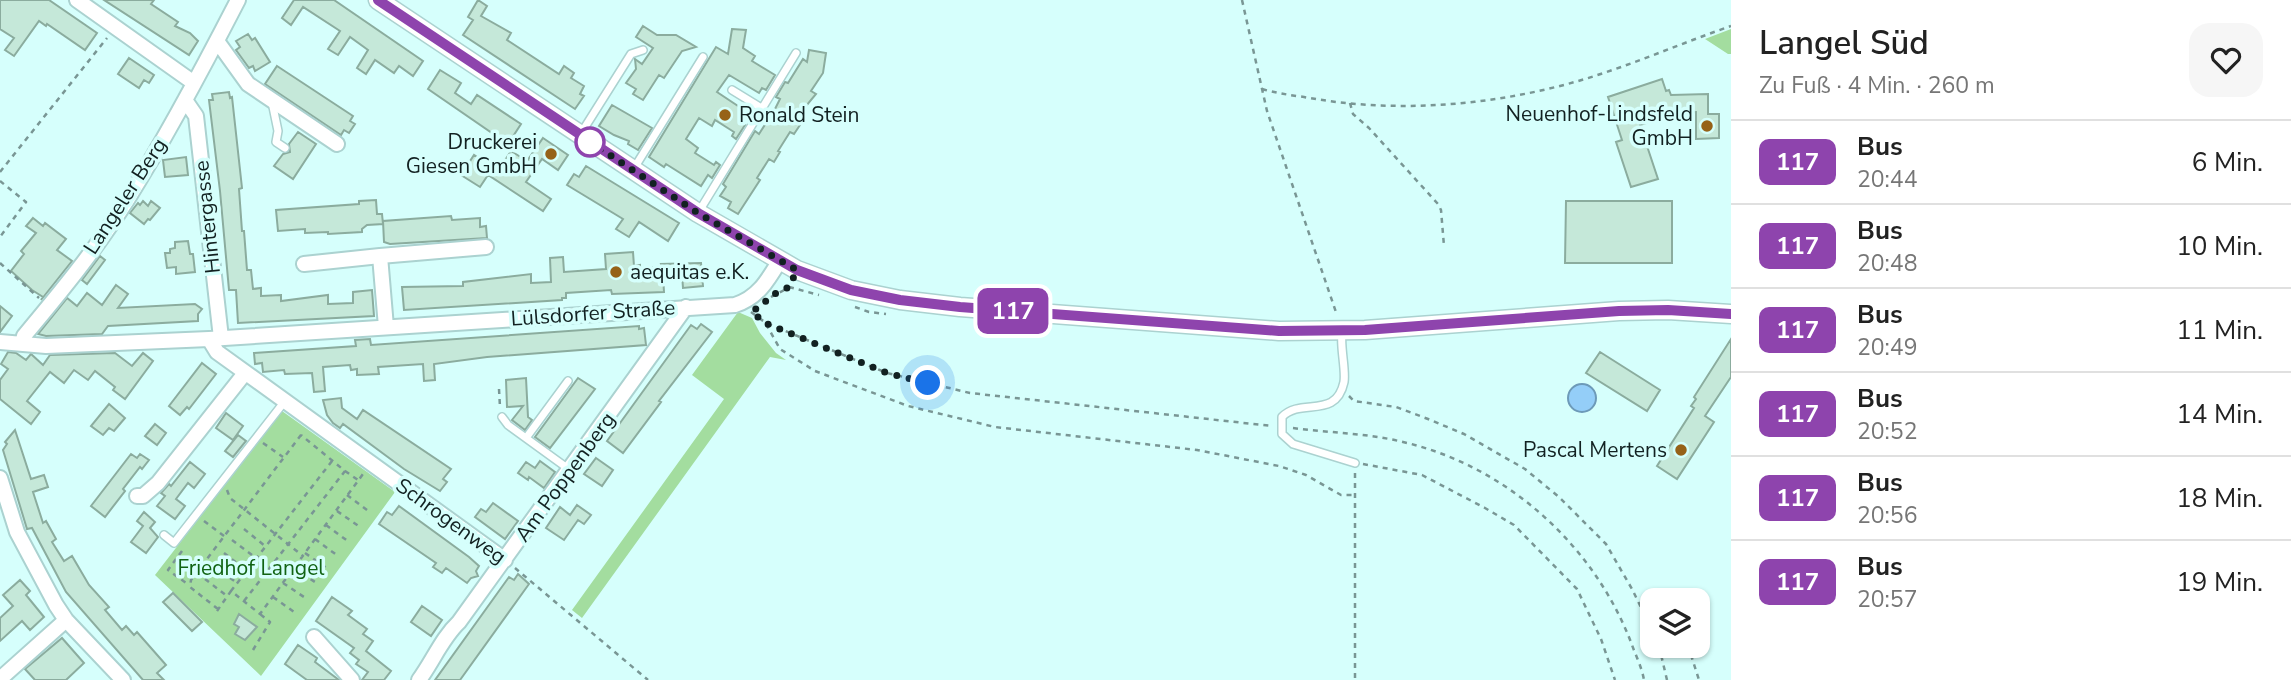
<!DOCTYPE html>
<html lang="de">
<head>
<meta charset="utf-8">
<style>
  body { margin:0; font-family:"Nunito Sans",sans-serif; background:#f6f6f6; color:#222; height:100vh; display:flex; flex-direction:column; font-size:26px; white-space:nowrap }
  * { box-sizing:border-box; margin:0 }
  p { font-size:23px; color:#767676 }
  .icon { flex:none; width:38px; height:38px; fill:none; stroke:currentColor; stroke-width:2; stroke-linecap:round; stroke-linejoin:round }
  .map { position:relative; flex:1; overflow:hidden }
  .panel { display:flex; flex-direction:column; background:#fff; width:560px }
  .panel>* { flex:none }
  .badge { padding:0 14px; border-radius:10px; font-size:24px; line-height:46px }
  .tools { position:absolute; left:1640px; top:588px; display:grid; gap:14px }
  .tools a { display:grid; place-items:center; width:70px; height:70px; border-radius:14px; background:#fff; box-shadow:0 2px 5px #0004; font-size:35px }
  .you { position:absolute; width:35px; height:35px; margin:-18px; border:5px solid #fff; border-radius:50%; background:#1a73e8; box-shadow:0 0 0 10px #1a73e833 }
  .map>.badge { position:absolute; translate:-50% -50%; box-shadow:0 0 0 4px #fff }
  .round { display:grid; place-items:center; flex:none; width:74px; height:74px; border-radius:21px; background:#f6f6f6 }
  .headline { display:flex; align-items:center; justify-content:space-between; height:119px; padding:0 28px }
  h1 { font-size:33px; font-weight:600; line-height:52px }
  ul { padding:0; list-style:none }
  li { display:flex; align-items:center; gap:21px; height:84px; padding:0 28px; border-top:2px solid #e0e0e0 }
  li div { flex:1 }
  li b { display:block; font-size:26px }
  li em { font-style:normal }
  li .badge { min-width:77px; font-weight:700; text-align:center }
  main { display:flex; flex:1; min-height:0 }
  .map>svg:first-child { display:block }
</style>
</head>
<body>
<main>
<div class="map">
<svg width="1731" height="680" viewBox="0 0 1731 680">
  <rect width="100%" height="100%" fill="#d6fffc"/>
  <!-- green -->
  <path fill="#a3dd9f" d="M1731,29V54H1728L1705,39Z
    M738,312L752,318L760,333L776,353L786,360L770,357L582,618L572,610L724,399L692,375Z
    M282,411L395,492L261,676L155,575Z"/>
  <!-- water -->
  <path fill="#94cef8" stroke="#6d9ab8" stroke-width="2" d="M1568 398a14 14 0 1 1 28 0a14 14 0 1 1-28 0Z"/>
  <!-- building -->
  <path fill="#c5e8d9" stroke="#8bac9e" stroke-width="2" d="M0,0H49L97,33L85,50L47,24L46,26L39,21L14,56L5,50L14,38L0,29Z
    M104,0H154L151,4L178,22L175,26L190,33L198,41L189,55Z
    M294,0H334L423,61L413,76L399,66L394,73L375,60L366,74L357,68L368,50L350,37L338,55L328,49L340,31L303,7L291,25L282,18Z
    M478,0L487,6L481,16L511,33L507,40L559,74L564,66L574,73L571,78L584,86L580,94L584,96L575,109L463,35L473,20L468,17Z
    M643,26L657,35H676L696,47L682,51L664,78L659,75L643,100L633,94L636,89L626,83L636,69L635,59L642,64L653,48L636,37Z
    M732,29L746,30L743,48L755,56L752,61L775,75L766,90L762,88L759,93L729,75L717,92L747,112L741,122L745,125L736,139L732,136L734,132L715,120L712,126L699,118L686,139L698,148L695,153L714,165L716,162L720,165L712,178L708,175L701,186L666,164L664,167L649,157L716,47L728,54Z
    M248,34L252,40L255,38L270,62L255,71L253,66L249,68L236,50L240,47L236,41Z
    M809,50L826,53L823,73L811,91L816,94L801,112L795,121L800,125L794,134L790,132L778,151L780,152L774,162L769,159L757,178L760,180L738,214L728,208L731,202L720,196L726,187L723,184L755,131L759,134L775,109L780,99L776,97L785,82L788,83L803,59L807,62Z
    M129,58L154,75L149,83L144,80L139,88L118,74Z
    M277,66L353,116L350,121L355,124L349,133L344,130L341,135L265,84Z
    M440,70L461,83L455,93L471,104L477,95L521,124L508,144L428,89Z
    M1662,79L1666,91L1669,90L1671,95L1708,94V114H1719V138L1696,139V112L1677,113L1640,125L1658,179L1631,187L1616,142L1622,140L1608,97Z
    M229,92L230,98L232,97L242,188L239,189L242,231H244L247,270H251L253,289L261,288V296L281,295V301L328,295V304L353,303V292L372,290L374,316L238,323L236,290H229L220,191L209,100H213L212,94Z
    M612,105L652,128L638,150L628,144L629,141L614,135L599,126Z
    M298,132L316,144L293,179L274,166L283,154L290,152L289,144Z
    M543,138L568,155L558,170L542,159L526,182L551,199L543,211L488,175L480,187L461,175L474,155L498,171L511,151L527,161Z
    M186,157L188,175L165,177L163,160Z
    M586,166L679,223L668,241L639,222L629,237L616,229L623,219L567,185L574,174L579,177Z
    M376,200L377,214H382L383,224L367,225L362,229V232L328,234V232L305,233V229L278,231L276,210L359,204V201Z
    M143,201L148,206L151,201L160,208L150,220L148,219L144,224L130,213L138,203L140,205Z
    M1566,201H1672V263H1565Z
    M451,216L452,220L480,218V227L486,226L487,238L390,244L384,242L383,221Z
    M33,218L43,226L45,223L66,239L57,250L72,261L41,300L43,297L32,290L11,271L24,254L21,251L36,233L26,226Z
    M188,241L190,254H193L195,272L176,274V267L167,268L165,253H170V249L175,248V242Z
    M633,252L634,266L640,265V268L662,267L661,264L701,263L703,286L683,288L682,274L663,275L664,292L612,294L611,290L566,293V298H562V300L404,310L402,287L463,286V282L531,274V283L551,282L550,258L563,257L564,272L606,269L605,254Z
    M100,256L105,260L87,284L82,280Z
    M116,285L128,294L118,308L195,304L202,309L198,314V321L108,326L102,334L46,336L38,334L67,298L77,306L87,293L102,305Z
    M0,306L12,316L0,332Z
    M701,324L712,332L659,401L661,402L623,453L607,441L691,325L697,329Z
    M639,326V329L644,328L646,345L487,357L434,364L435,380L424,381L423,364L378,367L379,374L357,375V369L351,370L350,365L323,367L325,391L314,392L312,373L285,374L284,370L263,372L262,363L255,364L254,353L356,346L355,340L370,339L371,345Z
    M1731,339V377L1705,416L1714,422L1677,479L1657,466L1694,408L1691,406L1696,399L1694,397Z
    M8,352L16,353L26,360L31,354L43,365L50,355L115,353L132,366L143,353L153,361L125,399L113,390L115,387L95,371L88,380L74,370L64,383L50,372L27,401L40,412L31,424L0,399V380L8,369L1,364Z
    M1600,352L1660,390L1647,411L1586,373Z
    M202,363L216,374L189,409L187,407L180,415L169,406Z
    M526,378L528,417L532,420L525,430L512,420L523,406L507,407L506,380Z
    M578,378L595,389L550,448L535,437Z
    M341,398L342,408L357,419L363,410L451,469L443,479L447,482L440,491L404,469L343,424L340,428L333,423L327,415L323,400Z
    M109,404L125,418L114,431L109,428L103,435L91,426Z
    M226,413L243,426L233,440L216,428Z
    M155,424L166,433L157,445L145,436Z
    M15,430L31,479L44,475L48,487L33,492L43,523L46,521L56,539L52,542L64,561L72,556L89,585L109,607L105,610L122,630L126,626L134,635L137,632L166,665L157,673L164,680H143L66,592L32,528L27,529L3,450L7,444L5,442Z
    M238,435L246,441L233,457L225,451Z
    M131,454L137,458L140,454L149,460L142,469L140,467L123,489L125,491L105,517L91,506Z
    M596,458L613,470L602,486L584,474Z
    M540,461L555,472L544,488L529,477L528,480L518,473L526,462L535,468Z
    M190,462L205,474L194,488L188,483L176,499L185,506L175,519L157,506L165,496L161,493L169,484L171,486Z
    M493,503L518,521L505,539L475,517L481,509L486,512Z
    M577,505L591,515L584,524L578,520L564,540L546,528L560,507L570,515Z
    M399,506L469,557L479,566L476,571L478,576L471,578L467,583L446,568L442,573L433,567L436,563L379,524L387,512L392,515Z
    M144,512L155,522L150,528L158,537L146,553L131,542L143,526L137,521Z
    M518,574L529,584L460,680H435L509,577L514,580Z
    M20,580L30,591L26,595L44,617L30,630L22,621L0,641V618L13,606L3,595Z
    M173,593L202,622L192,631L163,602Z
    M332,597L352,611L348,615L367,629L363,634L373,641L366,651L391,671L384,680H362L368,672L356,664L359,660L350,653L354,648L316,621Z
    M422,606L442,620L431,636L411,622Z
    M239,614L257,627L245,640L235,634L239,627L234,624Z
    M62,638L84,663L66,680H35L25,669Z
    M298,645L317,658L315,662L339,680H307L285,664Z"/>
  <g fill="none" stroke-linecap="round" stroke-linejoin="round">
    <!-- service casing -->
    <g stroke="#abd2d0" stroke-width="10">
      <path id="service" d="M732,90L763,109
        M272,102L278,131L276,142L285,148
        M580,135L631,54L643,50
        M633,170L703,57
        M698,213L796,53
        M1342,332C1340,348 1346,369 1344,382C1336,420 1301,397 1282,417V434L1293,444L1355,463
        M502,417L508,425L570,470
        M526,438L568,381
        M164,535L174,543L285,401"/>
    </g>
    <!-- minor casing -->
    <g stroke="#abd2d0" stroke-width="18">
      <path id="minor" d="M77,0L194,83
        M217,41L248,84L337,144
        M185,100L196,116L221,338
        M304,264L380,256
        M386,327L380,256L486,247
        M209,339L217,352L505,560
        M0,342L46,346L209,339L735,305C758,298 768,280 780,260
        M22,344L24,336C60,293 97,248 127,200C167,136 203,68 238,0
        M0,478L17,532L56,605L66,620L123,680
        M137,496H143L158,483L245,373
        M314,637L352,680
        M0,679L66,620
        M419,680C433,661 442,638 459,622L686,307"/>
    </g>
    <!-- tertiary casing -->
    <g stroke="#abd2d0" stroke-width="21">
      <path id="tertiary" d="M378,0L698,213L797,270L851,290L900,300L960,307L1279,331L1365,330L1619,311L1668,310L1731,314"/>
    </g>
    <!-- path -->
    <path stroke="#799694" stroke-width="2.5" stroke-dasharray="5 5" stroke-linecap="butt" d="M1242,0L1267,111L1337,315
      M1262,89C1276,93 1289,95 1304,97C1395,114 1495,106 1585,79C1634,64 1682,43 1731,26
      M1350,103L1353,114L1369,128L1438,204L1441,210L1444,246
      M0,172L107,38
      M0,181L26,202L0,237
      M0,263L39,298
      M789,287L819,295
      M771,297L790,287
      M855,307L869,312L886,314
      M751,312L766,323L887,373L970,393L1272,426
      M766,324L780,349L815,371L908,406L995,427L1197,450L1279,466L1306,475L1341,495H1353
      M499,389L500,407
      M1349,396L1354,401L1396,407L1428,419L1464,434L1525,469L1559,497L1606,544L1632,589L1652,630
      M1293,428C1330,433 1367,433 1403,442C1507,466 1595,546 1632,645C1636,656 1642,668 1644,680
      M263,443L283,457
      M332,461L231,591L260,614L363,474
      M1363,464L1422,475L1485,508L1514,525L1577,589L1601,639L1615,680
      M345,471L358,480
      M1355,473V680
      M227,490L230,498L303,556
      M347,495L371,513
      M337,511L360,527
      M204,521L224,536
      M326,525L349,542
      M244,529L265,546
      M315,539L338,556
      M232,540L256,558
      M182,551L168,570L189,585
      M224,553L246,570
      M305,553L328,569
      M214,566L237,583
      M294,568L318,584
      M515,568L648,680
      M205,579L227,596
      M283,583L307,599
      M273,597L297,614
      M244,601L345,471L301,435
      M218,609L190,587L191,580L304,431
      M217,611L231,591
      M1659,646L1667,680
      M253,650L270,622L260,614
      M1662,651L1680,650L1691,655L1699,680"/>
    <!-- service -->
    <use href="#service" stroke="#fff" stroke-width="7"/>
    <!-- minor -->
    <use href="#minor" stroke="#fff" stroke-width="14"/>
    <!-- tertiary -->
    <use href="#tertiary" stroke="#fff" stroke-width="18"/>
  </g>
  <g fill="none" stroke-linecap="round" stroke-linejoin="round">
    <!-- line casing -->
    <g stroke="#fff" stroke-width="16">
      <path id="line" d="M378,0L698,213L797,270L851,290L900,300L960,307L1279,331L1365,330L1619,311L1668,310L1731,314"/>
    </g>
    <!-- line -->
    <use href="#line" stroke="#8e44ad" stroke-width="10"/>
    <!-- walk -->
    <path stroke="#122121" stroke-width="7" stroke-dasharray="0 12.6" d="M590,142L698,213L797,270L789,287L776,293L752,312L765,323L887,373L928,383"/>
  </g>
  <!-- markers -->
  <g fill="#966218" stroke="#d6fffc" stroke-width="2.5">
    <circle cx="725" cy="115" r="7"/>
    <circle cx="1707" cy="126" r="7"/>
    <circle cx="551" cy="154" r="7"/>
    <circle cx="616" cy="272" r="7"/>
    <circle cx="1681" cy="450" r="7"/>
  </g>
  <circle fill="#fff" stroke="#8e44ad" stroke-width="3.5" cx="590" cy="142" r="14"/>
  <g text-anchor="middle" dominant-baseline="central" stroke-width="7" stroke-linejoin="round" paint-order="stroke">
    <!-- poi labels -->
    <g font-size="21" fill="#122121" stroke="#d6fffc" text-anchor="end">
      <text x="1693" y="114">Neuenhof-Lindsfeld<tspan x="1693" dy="24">GmbH</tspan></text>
      <text x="739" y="115" text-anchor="start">Ronald Stein</text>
      <text x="537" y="142">Druckerei<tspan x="537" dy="24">Giesen GmbH</tspan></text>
      <text x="630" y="272" text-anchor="start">aequitas e.K.</text>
      <text x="1667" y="450">Pascal Mertens</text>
    </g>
    <!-- street labels -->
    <g font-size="21" fill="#122121" stroke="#d6fffc">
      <text transform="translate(125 196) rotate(-57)">Langeler Berg</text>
      <text transform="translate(207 217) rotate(-96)">Hintergasse</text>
      <text transform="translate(593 313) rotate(-4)">Lülsdorfer Straße</text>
      <text transform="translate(565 477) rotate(-54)">Am Poppenberg</text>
      <text transform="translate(451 521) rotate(36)">Schrogenweg</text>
    </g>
    <!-- park labels -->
    <g font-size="21" fill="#116313" stroke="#d6fffc">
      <text x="251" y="568">Friedhof Langel</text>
    </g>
  </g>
</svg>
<div class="tools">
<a><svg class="icon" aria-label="layers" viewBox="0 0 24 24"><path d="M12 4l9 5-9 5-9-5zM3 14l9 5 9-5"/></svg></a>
</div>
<div class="you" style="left:928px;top:383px"></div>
<b class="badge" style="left:1013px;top:311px;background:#8e44ad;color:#fff">117</b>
</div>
<section class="panel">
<div class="headline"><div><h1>Langel Süd</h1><p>Zu Fuß · 4 Min. · 260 m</p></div><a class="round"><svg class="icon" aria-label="heart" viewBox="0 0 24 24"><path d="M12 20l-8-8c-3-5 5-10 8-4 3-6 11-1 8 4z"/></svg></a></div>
<ul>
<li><span class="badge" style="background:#8e44ad;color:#fff">117</span><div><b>Bus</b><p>20:44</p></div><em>6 Min.</em></li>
<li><span class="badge" style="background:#8e44ad;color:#fff">117</span><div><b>Bus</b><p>20:48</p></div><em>10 Min.</em></li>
<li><span class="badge" style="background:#8e44ad;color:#fff">117</span><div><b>Bus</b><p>20:49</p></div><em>11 Min.</em></li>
<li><span class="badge" style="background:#8e44ad;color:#fff">117</span><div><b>Bus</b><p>20:52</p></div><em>14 Min.</em></li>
<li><span class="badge" style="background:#8e44ad;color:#fff">117</span><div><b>Bus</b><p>20:56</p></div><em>18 Min.</em></li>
<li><span class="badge" style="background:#8e44ad;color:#fff">117</span><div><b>Bus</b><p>20:57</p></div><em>19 Min.</em></li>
</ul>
</section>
</main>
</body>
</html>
